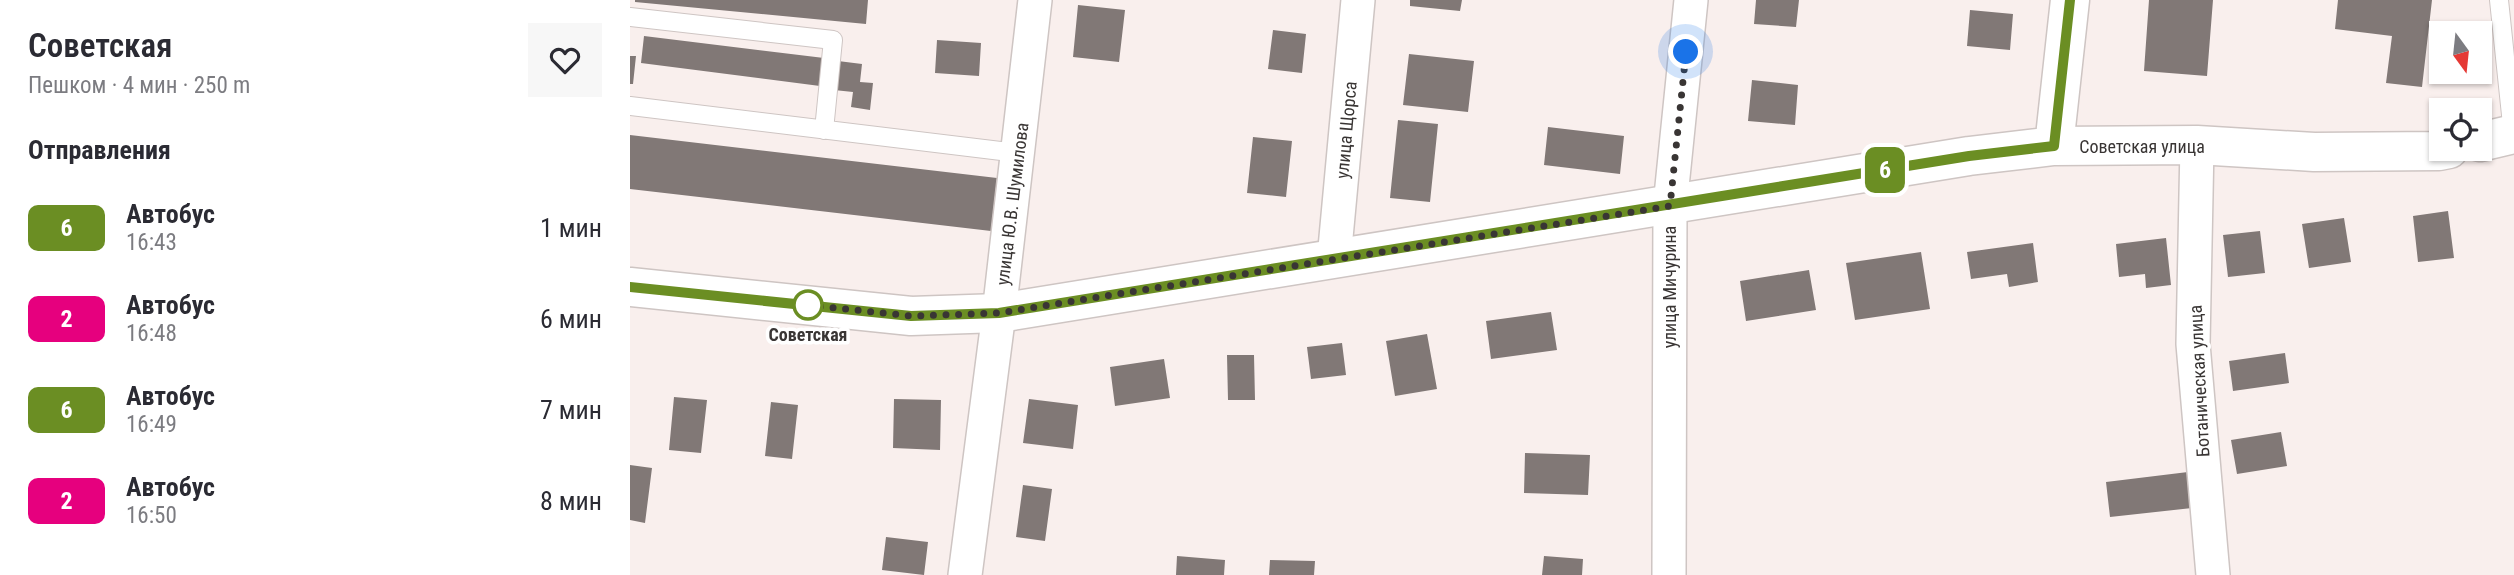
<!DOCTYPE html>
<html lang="ru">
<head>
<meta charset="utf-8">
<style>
  body { margin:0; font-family:"Roboto Condensed",sans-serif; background:#f7f7f7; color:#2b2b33; height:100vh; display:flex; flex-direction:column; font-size:26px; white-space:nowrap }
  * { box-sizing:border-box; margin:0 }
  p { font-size:23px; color:#7c7c81 }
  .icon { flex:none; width:38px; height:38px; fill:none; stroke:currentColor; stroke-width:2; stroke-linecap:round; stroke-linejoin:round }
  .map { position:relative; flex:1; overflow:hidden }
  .panel { display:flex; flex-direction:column; background:#fff; width:630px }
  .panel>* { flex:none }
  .badge { padding:0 14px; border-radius:10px; font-size:24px; line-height:46px }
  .needle { width:46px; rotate:165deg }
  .tools { position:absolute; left:1799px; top:21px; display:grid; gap:14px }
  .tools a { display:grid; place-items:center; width:63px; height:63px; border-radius:0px; background:#fff; box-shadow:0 2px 5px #0004; font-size:35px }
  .you { position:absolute; width:35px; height:35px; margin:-18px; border:5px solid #fff; border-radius:50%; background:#1a73e8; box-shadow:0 0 0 10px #1a73e833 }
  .map>.badge { position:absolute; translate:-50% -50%; box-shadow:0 0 0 4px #fff }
  h2 { padding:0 28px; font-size:26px; line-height:63px }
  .round { display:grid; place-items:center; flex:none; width:74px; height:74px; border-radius:0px; background:#f7f7f7 }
  .summary { display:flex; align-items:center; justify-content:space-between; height:119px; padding:0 28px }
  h1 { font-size:33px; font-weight:600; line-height:52px }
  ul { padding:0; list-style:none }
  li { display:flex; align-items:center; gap:21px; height:91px; padding:0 28px }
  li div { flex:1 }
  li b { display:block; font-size:26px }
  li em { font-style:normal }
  li .badge { min-width:77px; font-weight:700; text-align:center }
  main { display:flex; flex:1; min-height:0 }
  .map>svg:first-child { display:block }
</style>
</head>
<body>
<main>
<section class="panel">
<div class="summary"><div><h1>Советская</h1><p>Пешком · 4 мин · 250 m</p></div><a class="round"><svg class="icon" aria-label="heart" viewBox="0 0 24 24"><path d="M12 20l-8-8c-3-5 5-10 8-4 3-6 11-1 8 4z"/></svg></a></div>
<h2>Отправления</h2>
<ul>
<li><span class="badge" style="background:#6b8e23;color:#fff">6</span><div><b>Автобус</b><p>16:43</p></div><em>1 мин</em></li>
<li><span class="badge" style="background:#e6007e;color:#fff">2</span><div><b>Автобус</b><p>16:48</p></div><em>6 мин</em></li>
<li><span class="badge" style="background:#6b8e23;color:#fff">6</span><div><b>Автобус</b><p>16:49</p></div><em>7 мин</em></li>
<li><span class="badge" style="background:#e6007e;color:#fff">2</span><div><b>Автобус</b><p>16:50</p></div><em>8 мин</em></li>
</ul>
</section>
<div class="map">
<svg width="1884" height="575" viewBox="0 0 1884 575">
  <rect width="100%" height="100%" fill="#f9efed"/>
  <!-- building -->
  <path fill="#817876" d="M5,0H238L236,24L5,2Z
    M780,0H832L830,11L780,6Z
    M1126,0H1169L1166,27L1124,24Z
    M1519,0H1583L1577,76L1514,71Z
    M1708,0H1802L1792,87L1756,83L1762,36L1705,29Z
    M448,5L495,10L489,62L443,57Z
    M1340,10L1383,14L1380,50L1337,46Z
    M643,30L676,34L672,73L638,69Z
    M14,36L194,58L190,86L11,63Z
    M307,40L351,43L349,76L305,73Z
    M779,54L844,61L838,112L773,105Z
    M0,56H6L3,84H0Z
    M208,61L232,64L230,82L243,83L240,110L221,107L223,92L204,90Z
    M1122,80L1168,85L1165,125L1118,121Z
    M768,120L808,124L800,202L760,198Z
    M918,127L994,136L990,174L914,165Z
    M0,135L367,178L361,231L0,189Z
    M623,137L662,141L656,197L617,193Z
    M1818,211L1824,258L1788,262L1783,216Z
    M1714,218L1721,262L1679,268L1672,224Z
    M1630,231L1635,273L1598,277L1593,235Z
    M1536,238L1541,285L1516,288L1515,274L1489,277L1486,244Z
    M1403,243L1408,282L1379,287L1377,274L1341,279L1337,252Z
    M1291,252L1300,309L1225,320L1216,263Z
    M1179,270L1186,310L1116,321L1110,281Z
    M921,312L927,350L861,359L856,321Z
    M797,334L807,389L765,396L756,341Z
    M712,343L716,375L681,379L677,347Z
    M1655,353L1659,383L1603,391L1599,361Z
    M597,355H624L625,400H598Z
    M534,359L540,398L485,406L480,367Z
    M44,397L77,400L71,453L39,450Z
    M264,399L311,400L310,450L263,448Z
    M399,399L448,405L443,449L393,443Z
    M141,402L168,405L162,459L135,456Z
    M1651,432L1657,466L1607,474L1601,440Z
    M895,453L960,455L958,495L894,493Z
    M0,465L22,468L15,523L0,520Z
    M1558,472L1562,508L1480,517L1476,482Z
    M393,485L422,489L415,541L386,537Z
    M256,537L298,542L294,575L252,570Z
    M547,556L595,560L594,575H546Z
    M914,556L953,559L952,575H912Z
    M640,560L685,561L684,575H639Z"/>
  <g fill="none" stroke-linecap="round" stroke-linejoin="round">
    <!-- lane casing -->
    <g stroke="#cec5c3" stroke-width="20">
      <path id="lane" d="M1869,0L1883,134
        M0,17L203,40L194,130
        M0,106L388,153"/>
    </g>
    <!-- street casing -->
    <g stroke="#cec5c3" stroke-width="36">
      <path id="street" d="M1567,145L1563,344L1583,575
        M704,259L728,0
        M335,575L369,313L405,0
        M1039,575L1040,206L1061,0"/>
    </g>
    <!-- secondary casing -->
    <g stroke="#cec5c3" stroke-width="41">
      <path id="secondary" d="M1850,142L1884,134
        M1424,146L1440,0
        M0,287L281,316L369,313L1339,156L1424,146L1567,145L1684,152L1809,151L1819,149"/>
    </g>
    <!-- lane -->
    <use href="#lane" stroke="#fff" stroke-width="18"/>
    <!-- street -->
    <use href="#street" stroke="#fff" stroke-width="33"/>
    <!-- secondary -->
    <use href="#secondary" stroke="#fff" stroke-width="38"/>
  </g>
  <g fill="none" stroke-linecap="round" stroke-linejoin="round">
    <!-- line casing -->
    <g stroke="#fff" stroke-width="16">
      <path id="line" d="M0,287L281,316L369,313L1339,156L1424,146L1440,0"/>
    </g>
    <!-- line -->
    <use href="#line" stroke="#6b8e23" stroke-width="10"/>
    <!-- walk -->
    <path stroke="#393534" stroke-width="7" stroke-dasharray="0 12.6" d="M178,305L281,316L369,313L1040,206L1056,52"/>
  </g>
  <!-- markers -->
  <circle fill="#fff" stroke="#6b8e23" stroke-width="3.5" cx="178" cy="305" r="14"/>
  <g text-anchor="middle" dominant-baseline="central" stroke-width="7" stroke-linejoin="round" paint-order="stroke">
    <!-- street labels -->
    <g font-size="18" fill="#393534" stroke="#fff">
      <text transform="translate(716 130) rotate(-85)">улица Щорса</text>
      <text x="1512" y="146">Советская улица</text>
      <text transform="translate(382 204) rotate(-83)">улица Ю.В. Шумилова</text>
      <text transform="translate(1039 287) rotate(-90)">улица Мичурина</text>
      <text transform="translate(1569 381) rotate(-93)">Ботаническая улица</text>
    </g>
    <!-- stop labels -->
    <g font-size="18" font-weight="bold" fill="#393534" stroke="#fff">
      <text x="178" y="334">Советская</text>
    </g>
  </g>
</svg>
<div class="tools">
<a><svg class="needle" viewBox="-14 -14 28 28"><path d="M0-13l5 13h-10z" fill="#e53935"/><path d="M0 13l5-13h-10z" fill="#7c7c81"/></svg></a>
<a><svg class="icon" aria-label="locate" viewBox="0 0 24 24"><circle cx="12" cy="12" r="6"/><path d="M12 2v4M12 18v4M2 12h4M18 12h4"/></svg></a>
</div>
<div class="you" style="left:1056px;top:52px"></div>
<b class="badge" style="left:1255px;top:170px;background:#6b8e23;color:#fff">6</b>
</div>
</main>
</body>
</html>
